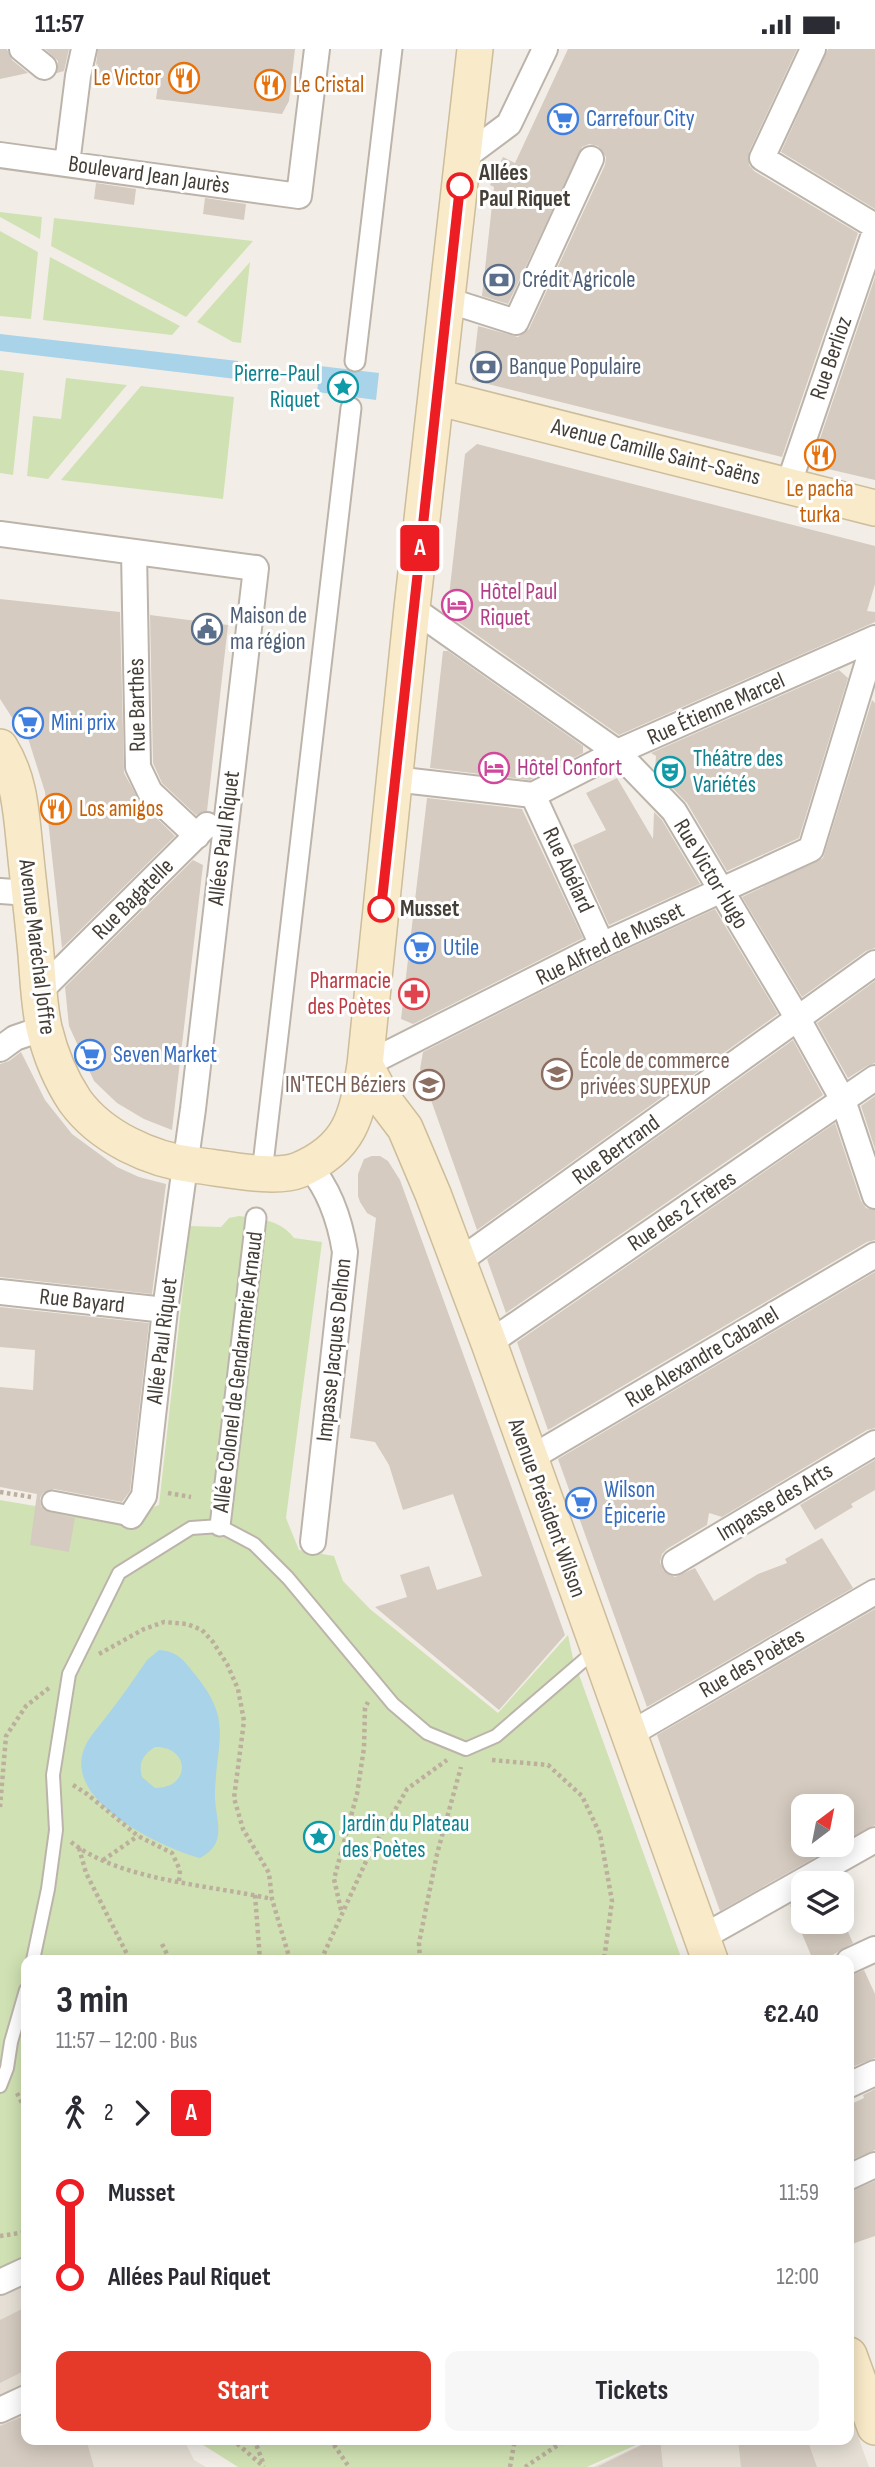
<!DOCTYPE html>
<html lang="en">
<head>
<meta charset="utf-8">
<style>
  body { margin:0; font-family:"Sofia Sans Condensed",sans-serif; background:#f7f7f7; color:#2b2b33; height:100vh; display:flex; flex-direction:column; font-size:26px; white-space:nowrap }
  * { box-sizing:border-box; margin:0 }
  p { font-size:23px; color:#7c7c81 }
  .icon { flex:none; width:38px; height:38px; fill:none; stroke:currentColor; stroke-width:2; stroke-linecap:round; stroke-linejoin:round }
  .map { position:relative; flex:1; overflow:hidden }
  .drawer { position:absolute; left:21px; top:1906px; width:833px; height:490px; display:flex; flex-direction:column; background:#fff; border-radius:14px; box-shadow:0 4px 18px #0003 }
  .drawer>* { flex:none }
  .badge { padding:0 14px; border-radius:5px; font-size:24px; line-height:46px }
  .needle { width:46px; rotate:32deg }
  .buttons { position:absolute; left:791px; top:1745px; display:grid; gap:14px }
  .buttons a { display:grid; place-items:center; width:63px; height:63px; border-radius:14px; background:#fff; box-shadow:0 4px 18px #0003; font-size:35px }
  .map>.badge { position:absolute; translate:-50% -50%; box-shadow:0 0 0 4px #fff }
  .legs { display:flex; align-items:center; gap:10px; height:77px; padding:0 35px; font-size:23px }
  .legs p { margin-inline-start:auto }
  .summary { display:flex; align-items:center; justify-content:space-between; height:119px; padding:0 35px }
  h1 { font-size:38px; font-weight:700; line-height:52px }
  .primary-button { display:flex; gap:14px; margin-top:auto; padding:14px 35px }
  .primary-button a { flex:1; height:80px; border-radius:14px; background:#e53a2a; color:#fff; font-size:28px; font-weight:700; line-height:80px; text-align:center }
  .primary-button a+a { background:#f7f7f7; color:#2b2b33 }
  ul { padding:0 35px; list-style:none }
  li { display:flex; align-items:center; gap:24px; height:84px; font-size:26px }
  li i { display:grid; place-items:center; width:10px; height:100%; margin:0 9px; background:currentColor }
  li i::after { content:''; width:18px; height:18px; margin:-9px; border:5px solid; border-radius:50%; background:#fff }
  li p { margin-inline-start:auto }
  li:first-child i { background:linear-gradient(#0000 50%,currentColor 0) }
  li:last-child i { background:linear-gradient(currentColor 50%,#0000 0) }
  .status { display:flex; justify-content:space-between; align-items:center; height:49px; padding:0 35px; background:#fff; direction:ltr }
  .status svg { height:19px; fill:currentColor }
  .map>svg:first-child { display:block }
</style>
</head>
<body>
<div class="status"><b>11:57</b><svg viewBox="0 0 49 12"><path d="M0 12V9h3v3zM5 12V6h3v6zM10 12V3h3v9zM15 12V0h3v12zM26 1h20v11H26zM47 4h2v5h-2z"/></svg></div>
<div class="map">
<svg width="875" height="2418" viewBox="0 0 875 2418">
  <rect width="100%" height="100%" fill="#f2eee7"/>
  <!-- residential -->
  <path fill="#e5dfd5" d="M26,2234V2390L184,2391L194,2411L206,2418H0V2245Z
    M849,2362L869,2418H593L651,2391L849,2390Z"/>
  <!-- green -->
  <path fill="#d0e2b3" d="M0,163L42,168L40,190L0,168Z
    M54,169L253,192L186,268L51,197Z
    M0,182L38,203L31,270L0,267Z
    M50,208L180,277L172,286L43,271Z
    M250,213L241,294L233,293L197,273Z
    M0,321L24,324L13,426L0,424Z
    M66,329L127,336L48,430L27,427L33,367L61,370Z
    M141,337L234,348L223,450L61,431Z
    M239,1167C261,1170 281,1171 294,1189L322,1193L286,1469L299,1501L334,1507L343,1532L370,1560L498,1664L568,1586L573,1609L682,1911H26V2214L0,2226V1451L117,1471L159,1456L190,1177L221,1178L229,1169Z
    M198,2391H647L587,2418H238L200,2394Z"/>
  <!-- water -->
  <path fill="#a8d3e9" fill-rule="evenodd" d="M0,285L238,312L236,330L0,302Z
    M320,317L379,324L376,351L317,343Z
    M159,1601C176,1602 183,1610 193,1623C233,1671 217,1687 215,1743C214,1770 230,1793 200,1809C162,1799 67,1754 83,1703C87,1689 98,1679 106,1668C121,1649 134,1630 147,1611ZM155,1698C190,1697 192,1739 155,1739L142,1728C138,1713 143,1706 155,1698Z"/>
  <!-- building -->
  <path fill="#d5cbc0" d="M0,0H7L12,11L28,24L0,30Z
    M45,0H69L64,22L57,24L58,12Z
    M98,0H295L289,52L282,65L156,50L158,36L93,28L98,15L96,16Z
    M568,0H797L749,103V116L754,122L858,184L782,408L472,331L478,277L518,288L529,280L605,116L606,108L598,97L589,95L582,98L508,255L482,247L494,138L490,136L503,108L515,114Z
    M828,0H875V160L781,103Z
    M96,134L136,140L134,156L94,150Z
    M205,149L246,155L244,171L203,165Z
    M875,228V431L811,416Z
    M477,395L875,497V535L867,562L875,563V573L619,686L447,565L465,405Z
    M0,550L120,563L124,724L140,753L175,787L62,899L45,743L28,689L26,690L0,650Z
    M150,566L228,576L207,762L196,766L162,734L153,714Z
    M443,602H448L583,697V704L530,731L430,719Z
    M839,621L848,629L799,789L727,822L687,754L655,721L656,707L651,704Z
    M872,651L875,654V899L866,902L802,948L742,848L823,809Z
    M617,729L653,790L654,763L662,771L700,835L609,876L573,796L606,781L586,744Z
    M427,749L522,760L583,889L413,975L401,970Z
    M193,811L203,816L172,1081L144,1070L117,1054L94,1032L69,977L65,938Z
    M715,860L778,965L477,1181L420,1020L423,1003L608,909Z
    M875,932V1014L867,1017L848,1029L817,974Z
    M793,991L823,1046L506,1264L487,1210Z
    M21,1003L45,1051L72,1085L117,1118L139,1128L166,1135L152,1245L0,1228V1015L9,1012Z
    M875,1047V1100L861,1057Z
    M835,1074L861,1152L866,1159L875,1161V1191L867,1193L548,1381L517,1293Z
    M372,1107H380L388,1112L400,1131L565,1586L499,1661L375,1558L407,1548L400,1526L429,1517L437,1541L482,1527L453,1445L403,1461L389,1416L375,1393L350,1389L376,1169L367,1164L360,1153L358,1147V1125L364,1110Z
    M875,1223V1379L867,1381L722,1468L709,1464L707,1476L667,1500L662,1505L660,1513L663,1521L675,1528L695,1519L714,1552L758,1525L787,1514L785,1510L822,1489L853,1539L647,1658L558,1410Z
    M0,1258L149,1274L130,1442L122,1453L54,1440L43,1444L40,1449L41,1457L45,1462L75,1469L69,1503L30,1496L37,1445L0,1438V1338L33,1341L35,1301L0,1298Z
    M875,1411V1441L851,1455L853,1458L815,1481L800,1456Z
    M875,1560V1776L842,1793V1757H803V1796H837L720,1862L657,1686Z
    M803,1849V1872H843L853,1894L824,1911H813L790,1856Z
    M864,1921L875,1945V2009L852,2018L849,2011V1927Z
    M875,2040V2101L849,2112V2056L864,2049L863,2046Z
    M875,2132V2187L849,2196V2143Z
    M26,2258V2321L0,2334V2271Z
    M26,2366V2390H86L94,2418H0V2377Z
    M654,2390H660L663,2418H597Z
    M738,2390H807L817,2418H741Z"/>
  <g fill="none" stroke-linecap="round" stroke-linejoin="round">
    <!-- service casing -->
    <g stroke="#bcb4aa" stroke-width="16">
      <path id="service" d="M33,1911L48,1840L56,1781L53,1726L69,1625L119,1524L191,1479L220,1477L254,1495L288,1529L393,1655L427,1684L466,1700L496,1687L597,1600
        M0,2037L7,2019L11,1993L26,1941"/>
    </g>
    <!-- pedestrian casing -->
    <g stroke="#bcb4aa" stroke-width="23">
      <path id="pedestrian" d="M355,312L392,0
        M262,1124L351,359
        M52,1452L131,1467
        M220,1477L256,1169"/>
    </g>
    <!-- minor casing -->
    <g stroke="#bcb4aa" stroke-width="28">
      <path id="minor" d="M22,0L44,18
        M813,0L762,109L875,177
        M0,106L299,147L317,0
        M462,110L509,75L545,0
        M67,115L78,27L84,0
        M447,251L516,273L591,110
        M788,437L875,182
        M0,485L256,519L193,1060L165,1261L144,1447L131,1467
        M134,503L138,718L150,743L197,787
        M412,559L617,703L674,762L798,970L843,1051L875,1147
        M394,730L533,746L617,703L875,589
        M533,746L602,896
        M0,842L29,844
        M39,943L207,776
        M0,1000L15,989L44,979
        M365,1016L602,896L811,800L875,590
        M309,1117C330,1141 340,1172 345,1203L313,1493
        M458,1213L875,914
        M0,1243L165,1261
        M489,1294L875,1029
        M529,1410L875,1206
        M675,1513L875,1394
        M630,1685L875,1543
        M703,1888L875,1791
        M849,1912L875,1900
        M849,2036L875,2024
        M849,2128L875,2116
        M0,2233L26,2221
        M0,2361L26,2349"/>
    </g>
    <!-- secondary casing -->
    <g stroke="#cdbd9a" stroke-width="38">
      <path id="secondary" d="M436,348L875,459
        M0,698C20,730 21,763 25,800C28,831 32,863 35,895C38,923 38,951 44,979C50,1004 61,1031 75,1052C101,1088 151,1111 194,1116C222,1119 275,1131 299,1121C351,1099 357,1067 365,1016L412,559L475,0
        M365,1016L383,1050L405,1079L433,1145L489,1294L710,1911
        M849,2306L875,2378"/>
    </g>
    <!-- path -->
    <path stroke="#bcaf9d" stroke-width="4.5" stroke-dasharray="3.5 3.5" stroke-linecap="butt" d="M0,1443L31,1448
      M168,1444L191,1448
      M99,1605L144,1580L164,1573L187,1575L202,1581L213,1593L227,1615L238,1640L244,1672L234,1749L243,1780L269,1824L272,1850L290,1911
      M492,1711L548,1716L582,1747L600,1785L612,1852L604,1911
      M73,1736L87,1745L138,1787L172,1804L180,1821L179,1832
      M0,1758L6,1687L26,1657L49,1639
      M71,1793C120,1832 211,1836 272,1850
      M79,1799L86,1824L130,1911
      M103,1811L138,1787
      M255,1846L260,1911
      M341,1861L334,1830L357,1745L364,1699L365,1659L368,1653
      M162,1895L170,1911
      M321,1911L368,1808L407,1740L447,1711
      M420,1911L419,1894L437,1805L461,1718
      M17,2044L26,2062
      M0,2187L26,2183
      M232,2390L264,2418
      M254,2390L264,2416
      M330,2390L349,2418
      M510,2418L515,2390
      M525,2418L567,2390"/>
    <!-- service -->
    <use href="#service" stroke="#fff" stroke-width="12"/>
    <!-- pedestrian -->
    <use href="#pedestrian" stroke="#fff" stroke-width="19"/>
    <!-- minor -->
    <use href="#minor" stroke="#fff" stroke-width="24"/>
    <!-- secondary -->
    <use href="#secondary" stroke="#f9eac9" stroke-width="35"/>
  </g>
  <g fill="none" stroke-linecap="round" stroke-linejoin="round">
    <!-- line-1 casing -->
    <g stroke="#fff" stroke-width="16">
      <path id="line-1" d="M381,860L460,137"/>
    </g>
    <!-- line-1 -->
    <use href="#line-1" stroke="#ed1d24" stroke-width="10"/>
  </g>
  <!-- icons -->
  <defs>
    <g id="restaurant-ring" transform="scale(1.575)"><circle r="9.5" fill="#fff" stroke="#e8710a" stroke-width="1.5"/><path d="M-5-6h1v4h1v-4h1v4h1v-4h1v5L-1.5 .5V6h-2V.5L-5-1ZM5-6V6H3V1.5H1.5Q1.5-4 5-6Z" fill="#e8710a"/></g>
    <g id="supermarket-ring" transform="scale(1.575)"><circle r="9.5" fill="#fff" stroke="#3f7fe0" stroke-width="1.5"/><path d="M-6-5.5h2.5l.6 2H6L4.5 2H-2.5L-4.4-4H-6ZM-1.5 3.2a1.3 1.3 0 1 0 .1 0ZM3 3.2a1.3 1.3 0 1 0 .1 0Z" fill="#3f7fe0"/></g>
    <g id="bank-ring" transform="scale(1.575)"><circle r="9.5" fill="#fff" stroke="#5c6f8a" stroke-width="1.5"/><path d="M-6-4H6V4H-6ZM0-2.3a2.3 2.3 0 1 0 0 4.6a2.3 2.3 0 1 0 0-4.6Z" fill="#5c6f8a"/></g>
    <g id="sight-ring" transform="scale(1.575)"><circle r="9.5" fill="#fff" stroke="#0f9aa8" stroke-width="1.5"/><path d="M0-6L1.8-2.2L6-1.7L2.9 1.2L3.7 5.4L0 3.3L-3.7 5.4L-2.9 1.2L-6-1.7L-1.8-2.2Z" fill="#0f9aa8"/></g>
    <g id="hotel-ring" transform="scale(1.575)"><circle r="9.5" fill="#fff" stroke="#d1479c" stroke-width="1.5"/><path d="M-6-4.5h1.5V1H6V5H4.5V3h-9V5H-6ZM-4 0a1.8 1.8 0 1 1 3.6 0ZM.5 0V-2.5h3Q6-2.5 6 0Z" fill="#d1479c"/></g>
    <g id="civic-ring" transform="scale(1.575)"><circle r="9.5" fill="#fff" stroke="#5c6f8a" stroke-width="1.5"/><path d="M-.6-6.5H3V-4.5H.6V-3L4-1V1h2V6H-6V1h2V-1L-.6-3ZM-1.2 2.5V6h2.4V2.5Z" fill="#5c6f8a"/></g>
    <g id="theatre-ring" transform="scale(1.575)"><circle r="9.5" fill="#fff" stroke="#0f9aa8" stroke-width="1.5"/><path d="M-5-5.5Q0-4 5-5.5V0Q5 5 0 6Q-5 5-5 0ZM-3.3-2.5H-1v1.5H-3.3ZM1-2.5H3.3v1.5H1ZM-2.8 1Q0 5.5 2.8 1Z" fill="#0f9aa8"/></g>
    <g id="pharmacy-ring" transform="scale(1.575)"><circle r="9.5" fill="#fff" stroke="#e0444e" stroke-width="1.5"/><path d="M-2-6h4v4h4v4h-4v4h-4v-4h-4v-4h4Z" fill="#e0444e"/></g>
    <g id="university-ring" transform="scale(1.575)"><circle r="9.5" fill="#fff" stroke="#8d6e63" stroke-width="1.5"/><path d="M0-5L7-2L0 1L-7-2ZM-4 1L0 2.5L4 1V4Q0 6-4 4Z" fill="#8d6e63"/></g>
  </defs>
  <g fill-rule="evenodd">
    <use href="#restaurant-ring" x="184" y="29"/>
    <use href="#restaurant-ring" x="270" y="36"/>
    <use href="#supermarket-ring" x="563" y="70"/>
    <use href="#bank-ring" x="499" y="231"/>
    <use href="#bank-ring" x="486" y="318"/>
    <use href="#sight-ring" x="343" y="338"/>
    <use href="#restaurant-ring" x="820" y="406"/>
    <use href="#hotel-ring" x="457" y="556"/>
    <use href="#civic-ring" x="207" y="580"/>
    <use href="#supermarket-ring" x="28" y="674"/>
    <use href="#hotel-ring" x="494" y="719"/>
    <use href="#theatre-ring" x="670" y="723"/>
    <use href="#restaurant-ring" x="56" y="760"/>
    <use href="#supermarket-ring" x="420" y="899"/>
    <use href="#pharmacy-ring" x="414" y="945"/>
    <use href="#supermarket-ring" x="90" y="1006"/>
    <use href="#university-ring" x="557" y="1025"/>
    <use href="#university-ring" x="429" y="1036"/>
    <use href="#supermarket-ring" x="581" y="1454"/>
    <use href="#sight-ring" x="319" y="1788"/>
  </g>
  <!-- markers -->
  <g fill="#fff" stroke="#ed1d24" stroke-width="3.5">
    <circle cx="460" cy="137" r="12"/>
    <circle cx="381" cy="860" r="12"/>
  </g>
  <g text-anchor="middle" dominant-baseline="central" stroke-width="6" stroke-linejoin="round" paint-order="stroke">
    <!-- food labels -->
    <g font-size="23" fill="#c56008" stroke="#fff" text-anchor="start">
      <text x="161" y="29" text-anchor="end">Le Victor</text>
      <text x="293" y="36">Le Cristal</text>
      <text x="820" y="440" text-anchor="middle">Le pacha<tspan x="820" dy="26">turka</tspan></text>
      <text x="79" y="760">Los amigos</text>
    </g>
    <!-- shop labels -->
    <g font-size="23" fill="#366cbe" stroke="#fff" text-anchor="start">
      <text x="586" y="70">Carrefour City</text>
      <text x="51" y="674">Mini prix</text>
      <text x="443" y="899">Utile</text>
      <text x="113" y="1006">Seven Market</text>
      <text x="604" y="1441">Wilson<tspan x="604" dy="26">Épicerie</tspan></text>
    </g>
    <!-- stop labels -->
    <g font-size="23" font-weight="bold" fill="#443e36" stroke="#fff" text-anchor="start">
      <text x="479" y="124">Allées<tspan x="479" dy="26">Paul Riquet</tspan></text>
      <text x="400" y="860">Musset</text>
    </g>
    <!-- street labels -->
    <g font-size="23" fill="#443e36" stroke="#fff">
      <text transform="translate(149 126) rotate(8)">Boulevard Jean Jaurès</text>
      <text transform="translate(831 309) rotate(-71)">Rue Berlioz</text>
      <text transform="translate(656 403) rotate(14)">Avenue Camille Saint-Saëns</text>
      <text transform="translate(137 656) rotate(-91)">Rue Barthès</text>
      <text transform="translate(716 660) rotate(-24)">Rue Étienne Marcel</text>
      <text transform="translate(224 789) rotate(-83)">Allées Paul Riquet</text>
      <text transform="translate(568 821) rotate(65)">Rue Abélard</text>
      <text transform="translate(711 825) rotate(59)">Rue Victor Hugo</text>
      <text transform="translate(133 850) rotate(-45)">Rue Bagatelle</text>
      <text transform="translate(610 895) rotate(-26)">Rue Alfred de Musset</text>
      <text transform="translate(37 898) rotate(83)">Avenue Maréchal Joffre</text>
      <text transform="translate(616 1101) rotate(-36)">Rue Bertrand</text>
      <text transform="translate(682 1162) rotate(-34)">Rue des 2 Frères</text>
      <text transform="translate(82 1252) rotate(6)">Rue Bayard</text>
      <text transform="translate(162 1292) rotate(-83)">Allée Paul Riquet</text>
      <text transform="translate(334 1301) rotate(-84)">Impasse Jacques Delhon</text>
      <text transform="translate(702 1308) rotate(-31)">Rue Alexandre Cabanel</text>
      <text transform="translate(238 1323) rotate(-83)">Allée Colonel de Gendarmerie Arnaud</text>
      <text transform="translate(775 1453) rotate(-31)">Impasse des Arts</text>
      <text transform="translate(547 1459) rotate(70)">Avenue Président Wilson</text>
      <text transform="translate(752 1614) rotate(-30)">Rue des Poètes</text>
    </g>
    <!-- service labels -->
    <g font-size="23" fill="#4e5e75" stroke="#fff" text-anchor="start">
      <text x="522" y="231">Crédit Agricole</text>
      <text x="509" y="318">Banque Populaire</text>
      <text x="230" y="567">Maison de<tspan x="230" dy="26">ma région</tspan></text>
    </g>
    <!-- culture labels -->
    <g font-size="23" fill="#0d838f" stroke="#fff" text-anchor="start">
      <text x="320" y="325" text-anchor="end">Pierre-Paul<tspan x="320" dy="26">Riquet</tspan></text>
      <text x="693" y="710">Théâtre des<tspan x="693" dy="26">Variétés</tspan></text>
      <text x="342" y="1775">Jardin du Plateau<tspan x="342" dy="26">des Poètes</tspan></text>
    </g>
    <!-- hotel labels -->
    <g font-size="23" fill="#b23c85" stroke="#fff" text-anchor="start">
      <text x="480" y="543">Hôtel Paul<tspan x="480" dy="26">Riquet</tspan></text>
      <text x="517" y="719">Hôtel Confort</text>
    </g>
    <!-- health labels -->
    <g font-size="23" fill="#be3a42" stroke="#fff" text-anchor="end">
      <text x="391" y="932">Pharmacie<tspan x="391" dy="26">des Poètes</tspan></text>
    </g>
    <!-- education labels -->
    <g font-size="23" fill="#785e54" stroke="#fff" text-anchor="start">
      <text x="580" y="1012">École de commerce<tspan x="580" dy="26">privées SUPEXUP</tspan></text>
      <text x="406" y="1036" text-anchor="end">IN'TECH Béziers</text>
    </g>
  </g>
</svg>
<div class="buttons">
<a><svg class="needle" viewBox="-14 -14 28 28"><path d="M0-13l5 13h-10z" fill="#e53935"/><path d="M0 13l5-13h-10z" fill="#7c7c81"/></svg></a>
<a><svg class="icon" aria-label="layers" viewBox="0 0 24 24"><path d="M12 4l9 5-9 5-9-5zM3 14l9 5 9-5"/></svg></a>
</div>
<b class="badge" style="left:420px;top:499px;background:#ed1d24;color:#fff">A</b>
<section class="drawer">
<div class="summary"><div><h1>3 min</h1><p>11:57 – 12:00 · Bus</p></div><b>€2.40</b></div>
<div class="legs"><svg class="icon" aria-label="walk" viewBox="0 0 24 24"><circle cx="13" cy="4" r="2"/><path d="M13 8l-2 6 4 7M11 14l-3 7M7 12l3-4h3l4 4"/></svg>2<svg class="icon" aria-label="forward" viewBox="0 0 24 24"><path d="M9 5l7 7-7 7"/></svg><b class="badge" style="background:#ed1d24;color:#fff">A</b></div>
<ul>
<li><i style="color:#ed1d24"></i><b>Musset</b><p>11:59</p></li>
<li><i style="color:#ed1d24"></i><b>Allées Paul Riquet</b><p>12:00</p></li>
</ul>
<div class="primary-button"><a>Start</a><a>Tickets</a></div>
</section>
</div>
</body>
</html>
